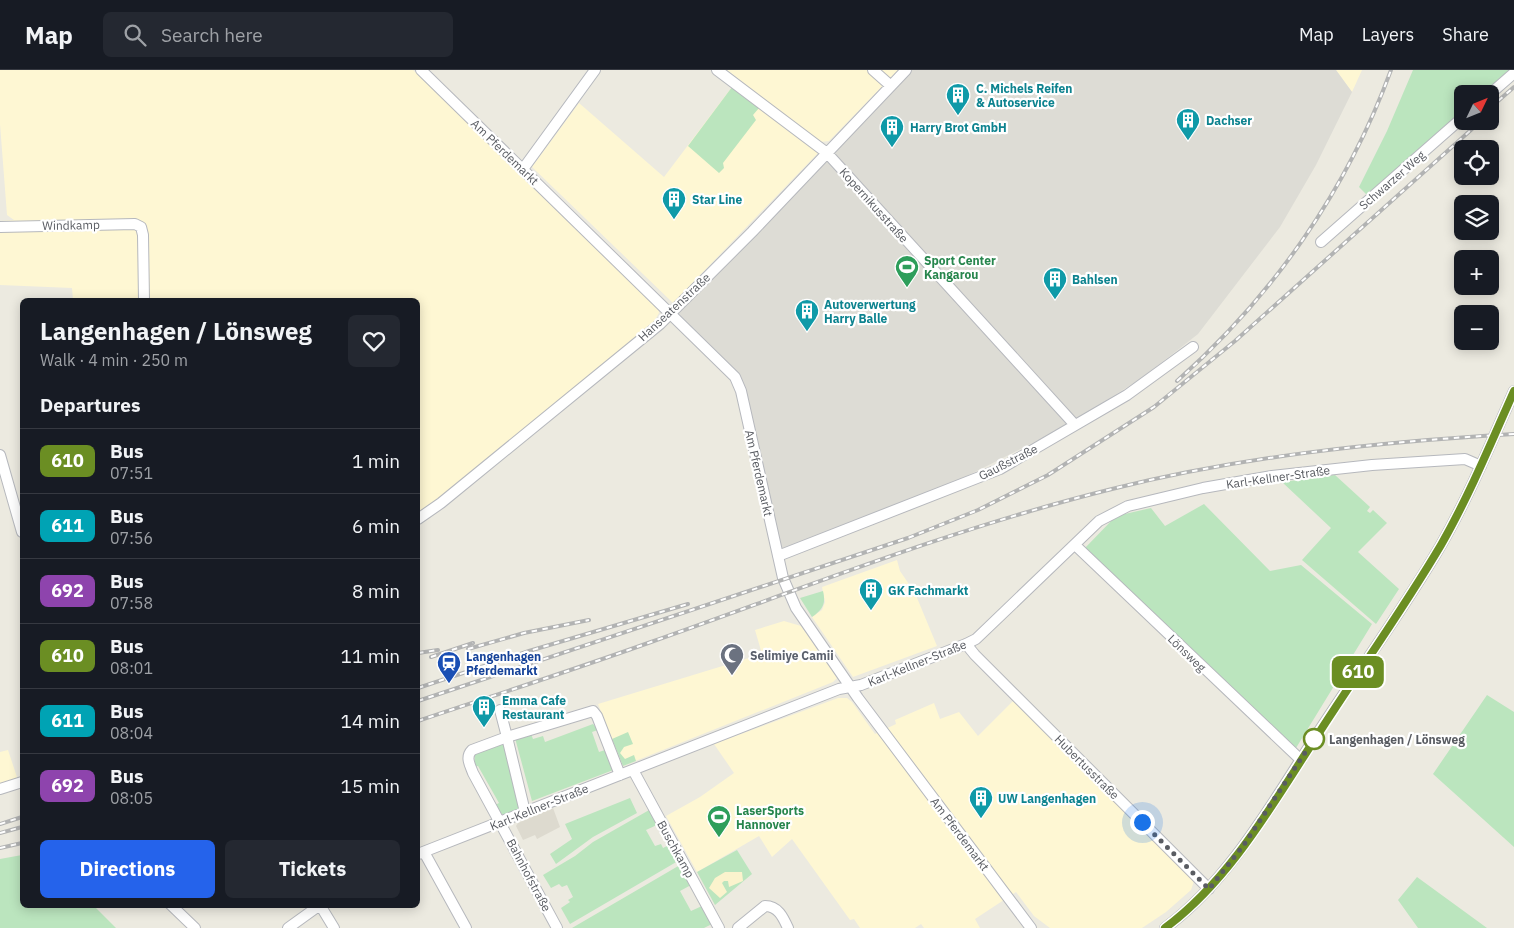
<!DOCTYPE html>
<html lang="en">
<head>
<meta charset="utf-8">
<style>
  body { margin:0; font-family:"IBM Plex Sans",sans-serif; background:#242831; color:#f1f3f6; height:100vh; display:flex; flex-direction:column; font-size:19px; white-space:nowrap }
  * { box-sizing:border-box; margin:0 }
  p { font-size:16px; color:#9ea1a6 }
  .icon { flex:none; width:28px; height:28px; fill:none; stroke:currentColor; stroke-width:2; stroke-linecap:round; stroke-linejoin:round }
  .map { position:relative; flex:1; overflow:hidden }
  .side { position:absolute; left:20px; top:228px; width:400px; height:610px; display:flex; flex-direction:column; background:#171b24; border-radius:8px; box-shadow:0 2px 12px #0003 }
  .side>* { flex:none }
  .badge { padding:0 10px; border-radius:8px; font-size:18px; line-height:32px }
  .needle { width:32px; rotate:47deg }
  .tools { position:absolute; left:1454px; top:15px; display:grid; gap:10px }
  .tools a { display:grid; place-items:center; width:45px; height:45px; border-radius:8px; background:#171b24; box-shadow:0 2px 12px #0003; font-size:25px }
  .you { position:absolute; width:25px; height:25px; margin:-12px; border:4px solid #fff; border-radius:50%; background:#1a73e8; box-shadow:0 0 0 8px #1a73e833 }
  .map>.badge { position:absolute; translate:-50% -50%; box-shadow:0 0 0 2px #fff }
  h2 { padding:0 20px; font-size:19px; line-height:45px }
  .round { display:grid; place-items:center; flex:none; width:52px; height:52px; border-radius:8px; background:#242831 }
  .summary { display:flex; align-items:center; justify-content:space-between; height:85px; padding:0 20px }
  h1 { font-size:24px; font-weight:700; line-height:38px }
  .primary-button { display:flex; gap:10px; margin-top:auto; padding:10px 20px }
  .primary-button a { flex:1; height:58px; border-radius:8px; background:#2563eb; color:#fff; font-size:20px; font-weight:700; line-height:58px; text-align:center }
  .primary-button a+a { background:#242831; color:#f1f3f6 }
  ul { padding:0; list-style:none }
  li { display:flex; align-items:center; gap:15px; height:65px; padding:0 20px; border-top:1px solid #363941 }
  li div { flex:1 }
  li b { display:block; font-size:19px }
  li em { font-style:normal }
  li .badge { min-width:55px; font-weight:700; text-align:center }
  header { display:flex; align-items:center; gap:30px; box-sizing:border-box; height:70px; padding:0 25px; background:#171b24; border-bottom:1px solid #363941 }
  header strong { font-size:24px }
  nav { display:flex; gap:28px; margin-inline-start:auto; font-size:18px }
  .search { width:350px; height:45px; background:#242831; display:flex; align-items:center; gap:12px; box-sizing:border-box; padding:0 18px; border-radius:8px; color:#9ea1a6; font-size:19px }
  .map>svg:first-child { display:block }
</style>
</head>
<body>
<header>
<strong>Map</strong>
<div class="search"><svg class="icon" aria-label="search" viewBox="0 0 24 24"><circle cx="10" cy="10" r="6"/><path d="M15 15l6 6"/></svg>Search here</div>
<nav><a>Map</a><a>Layers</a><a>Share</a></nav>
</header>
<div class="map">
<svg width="1514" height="858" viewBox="0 0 1514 858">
  <rect width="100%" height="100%" fill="#eceae0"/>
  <!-- commercial -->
  <path fill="#fef7d3" d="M0,0H413L658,236L659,243L652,255L432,435L418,445V230H73L72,218L0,215V151L14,150L7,145L0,54Z
    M727,0H898L829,71L820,72Z
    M1336,0H1362L1352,22Z
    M732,17L818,83L673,233L532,97L579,33L664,107Z
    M897,490L900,501L915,523L937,576L853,607L812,547L822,540L825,532L822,517Z
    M784,551L801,556L837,608L833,612L623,696L598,634L762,584L755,560Z
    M838,628H847L852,632L875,664L896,654L895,650L934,633L940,649L959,642L978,666L1013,631L1194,811L1191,820L1166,842L1142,858H1050L1034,846L1016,822L975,849L980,858H924L921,854L915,858H860L854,849L850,850L792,769L772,787L759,766L697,802L666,746L700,727L734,703L714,674Z
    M8,680L18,710L0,715V682Z"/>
  <!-- industrial -->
  <path fill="#dddcd5" d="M906,0H1336L1352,22L1316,95L1280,157L1198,264L1179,279L1140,309L1066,356L955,412L778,486L741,321L670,243Z"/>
  <!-- education -->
  <path fill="#dddacf" d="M553,738L560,757L537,769L535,765L523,770L516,756L518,753Z"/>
  <!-- green -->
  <path fill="#bbe5be" d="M1413,0H1511L1484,24H1462V43L1369,127L1359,117L1387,61Z
    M732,17L759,38L753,45L756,50L723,93L724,98L719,103L688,76Z
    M1335,405L1370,437L1367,441L1370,443L1373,440L1387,453L1358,482L1399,519L1376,554L1302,490L1331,458L1282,412Z
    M1204,434L1270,501L1301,495L1372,554L1296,678L1084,479L1116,446L1151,438L1165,456Z
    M823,521C826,534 823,539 812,547L800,528Z
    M1487,625L1514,642V777L1433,704Z
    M593,654L598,660L592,662L599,682L608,679L616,699L532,731L515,668L531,664L533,669L543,666L545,672Z
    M628,662L633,674L624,677L620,683L625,689L634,685L636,691L623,696L612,669Z
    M501,674L504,675L521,739L506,745L499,743L495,735L499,733L478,696L474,697L475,683Z
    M630,728L637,743L593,767L556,794L550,784L572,769L565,754Z
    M651,739L659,754L646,760L655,776L661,774L663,778L669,775L678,791L570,854L561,838L570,832L568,830L573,827L567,815L562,817L559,814L551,818L543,805L575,786L593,772Z
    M737,780L752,804L715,835L697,802Z
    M22,785V835H93L116,858H0V789Z
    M680,795L691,815L680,821L691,841L702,836L712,854L704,858H572Z
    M1417,807L1487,858H1418L1398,830Z"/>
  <!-- sand -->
  <path fill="#fbf3cd" d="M725,802H742L743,811L729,817L728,811H724L722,813L727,822L720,828L709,818L715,808Z"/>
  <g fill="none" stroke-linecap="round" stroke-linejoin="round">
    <!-- minor casing -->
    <g stroke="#b6b8bd" stroke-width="12">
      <path id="minor" d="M421,0L735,307L741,321L783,508L796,538L858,628L1031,858
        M717,0L827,83L1075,355
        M873,0L891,16
        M1490,24L1514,3
        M523,99L595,0
        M0,157L135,154L141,157L143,165L144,230
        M1321,172L1462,48
        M0,385L22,462
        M418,449L441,433L660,254L752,162L906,0
        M1075,475L1301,690
        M778,486L1000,399L1127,325L1193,277
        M966,574L975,585L1209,819
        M500,640L507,667L593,641L597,646L620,705
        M633,700L719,858
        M0,719L22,712
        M525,742L507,667L472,680C465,687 470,695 473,703L557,858
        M424,782L466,858
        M418,784L839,619L861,615L966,574L976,569L1099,451L1128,436L1203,418L1272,406L1372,395L1465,389L1481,396
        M171,835L195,858
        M320,835L334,858
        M288,858L320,835
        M738,858L765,836C778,836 783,847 788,858
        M1165,858C1228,812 1272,734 1314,669C1356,604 1402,542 1441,475C1469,426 1491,373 1514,321"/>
    </g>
    <!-- minor -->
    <use href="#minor" stroke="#fff" stroke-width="10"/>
    <!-- rail casing -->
    <g stroke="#b2b3b3" stroke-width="4">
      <path id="rail" d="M1490,38L1514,17
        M1177,311C1273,226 1347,120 1391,0
        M468,579L524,563L589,550
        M418,583L438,580
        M431,587L473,573
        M418,618L529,581L688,534
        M418,631L908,468L978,440L1048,405L1154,337L1235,271L1481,51
        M418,651C495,625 573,600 651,572C804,518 954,458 1112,419C1244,386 1378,372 1514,364
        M0,754L22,747
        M0,763L22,757
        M0,778L22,773"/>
    </g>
    <!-- rail -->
    <use href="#rail" stroke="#fff" stroke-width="2" stroke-dasharray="5.5" stroke-linecap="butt"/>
  </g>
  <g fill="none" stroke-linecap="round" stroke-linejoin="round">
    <!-- line casing -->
    <g stroke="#fff" stroke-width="11">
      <path id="line" d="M1165,858C1231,809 1273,733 1317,666C1358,602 1402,541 1441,475C1469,426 1491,373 1514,321"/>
    </g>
    <!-- line -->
    <use href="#line" stroke="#6b8e23" stroke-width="8"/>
    <!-- walk -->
    <path stroke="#595c62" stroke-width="5" stroke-dasharray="0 9" d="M1142,752L1209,819L1243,776L1314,669"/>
  </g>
  <!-- icons -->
  <defs>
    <g id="building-pin" transform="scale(1.25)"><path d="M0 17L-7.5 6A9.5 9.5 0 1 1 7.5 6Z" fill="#0f9aa8" stroke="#fff"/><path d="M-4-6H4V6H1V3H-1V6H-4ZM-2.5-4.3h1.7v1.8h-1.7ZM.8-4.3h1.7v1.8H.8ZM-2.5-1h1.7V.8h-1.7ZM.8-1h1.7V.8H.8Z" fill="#fff"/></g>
    <g id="stadium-pin" transform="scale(1.25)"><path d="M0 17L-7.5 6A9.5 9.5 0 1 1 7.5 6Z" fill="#2e9e5b" stroke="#fff"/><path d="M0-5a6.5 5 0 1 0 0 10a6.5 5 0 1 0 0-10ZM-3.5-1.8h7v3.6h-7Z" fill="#fff"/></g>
    <g id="mosque-pin" transform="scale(1.25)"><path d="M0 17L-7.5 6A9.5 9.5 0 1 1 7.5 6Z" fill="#6b7280" stroke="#fff"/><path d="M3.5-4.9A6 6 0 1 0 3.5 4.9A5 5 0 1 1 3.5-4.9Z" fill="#fff"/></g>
    <g id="station-pin" transform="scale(1.25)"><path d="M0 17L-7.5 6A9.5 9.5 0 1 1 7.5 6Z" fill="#1a4fb4" stroke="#fff"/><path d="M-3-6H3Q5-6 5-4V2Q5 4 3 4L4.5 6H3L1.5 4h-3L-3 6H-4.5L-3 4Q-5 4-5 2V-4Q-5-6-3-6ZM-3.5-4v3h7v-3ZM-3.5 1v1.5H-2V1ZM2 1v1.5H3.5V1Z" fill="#fff"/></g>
  </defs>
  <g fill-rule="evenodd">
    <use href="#building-pin" x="958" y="25"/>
    <use href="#building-pin" x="1188" y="50"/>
    <use href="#building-pin" x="892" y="57"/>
    <use href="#building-pin" x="674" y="129"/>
    <use href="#stadium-pin" x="907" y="197"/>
    <use href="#building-pin" x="1055" y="209"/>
    <use href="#building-pin" x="807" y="241"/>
    <use href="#building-pin" x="871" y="520"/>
    <use href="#mosque-pin" x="732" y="585"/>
    <use href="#station-pin" x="449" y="593"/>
    <use href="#building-pin" x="484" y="637"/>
    <use href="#building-pin" x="981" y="728"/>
    <use href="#stadium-pin" x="719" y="747"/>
  </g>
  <!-- markers -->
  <circle fill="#fff" stroke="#6b8e23" stroke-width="2.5" cx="1314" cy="669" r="10"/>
  <g text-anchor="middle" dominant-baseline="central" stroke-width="4.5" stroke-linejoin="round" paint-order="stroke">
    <!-- culture labels -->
    <g font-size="12" font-weight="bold" fill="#0d838f" stroke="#fff" text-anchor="start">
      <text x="976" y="18">C. Michels Reifen<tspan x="976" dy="14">&amp; Autoservice</tspan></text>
      <text x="1206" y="50">Dachser</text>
      <text x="910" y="57">Harry Brot GmbH</text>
      <text x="692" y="129">Star Line</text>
      <text x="1072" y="209">Bahlsen</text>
      <text x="824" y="234">Autoverwertung<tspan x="824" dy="14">Harry Balle</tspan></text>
      <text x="888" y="520">GK Fachmarkt</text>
      <text x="502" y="630">Emma Cafe<tspan x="502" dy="14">Restaurant</tspan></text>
      <text x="998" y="728">UW Langenhagen</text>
    </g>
    <!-- street labels -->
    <g font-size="12" fill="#595c62" stroke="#fff">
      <text transform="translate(505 82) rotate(44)">Am Pferdemarkt</text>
      <text transform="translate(1392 110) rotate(-41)">Schwarzer Weg</text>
      <text transform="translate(874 135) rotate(48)">Kopernikusstraße</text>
      <text transform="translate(71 155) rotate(-1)">Windkamp</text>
      <text transform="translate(674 237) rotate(-43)">Hanseatenstraße</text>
      <text transform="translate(1008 392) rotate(-27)">Gaußstraße</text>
      <text transform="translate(759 403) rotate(77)">Am Pferdemarkt</text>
      <text transform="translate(1278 407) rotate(-8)">Karl-Kellner-Straße</text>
      <text transform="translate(1187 583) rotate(44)">Lönsweg</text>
      <text transform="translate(917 593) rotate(-22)">Karl-Kellner-Straße</text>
      <text transform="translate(1087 697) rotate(45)">Hubertusstraße</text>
      <text transform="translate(539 737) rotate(-22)">Karl-Kellner-Straße</text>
      <text transform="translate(960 764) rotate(53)">Am Pferdemarkt</text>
      <text transform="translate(676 779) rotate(61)">Buschkamp</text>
      <text transform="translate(529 805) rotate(62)">Bahnhofstraße</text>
    </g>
    <!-- leisure labels -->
    <g font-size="12" font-weight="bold" fill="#27864d" stroke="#fff" text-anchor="start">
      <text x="924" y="190">Sport Center<tspan x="924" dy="14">Kangarou</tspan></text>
      <text x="736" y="740">LaserSports<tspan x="736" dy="14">Hannover</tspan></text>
    </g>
    <!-- worship labels -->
    <g font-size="12" font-weight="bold" fill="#5b616d" stroke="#fff" text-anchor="start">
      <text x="750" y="585">Selimiye Camii</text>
    </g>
    <!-- transit labels -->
    <g font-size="12" font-weight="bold" fill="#164399" stroke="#fff" text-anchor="start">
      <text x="466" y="586">Langenhagen<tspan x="466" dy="14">Pferdemarkt</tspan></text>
    </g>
    <!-- stop labels -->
    <g font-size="12" font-weight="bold" fill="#595c62" stroke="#fff" text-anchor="start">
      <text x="1329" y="669">Langenhagen / Lönsweg</text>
    </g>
  </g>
</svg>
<div class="tools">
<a><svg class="needle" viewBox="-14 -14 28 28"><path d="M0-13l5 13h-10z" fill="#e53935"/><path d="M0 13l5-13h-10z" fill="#9ea1a6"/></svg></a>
<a><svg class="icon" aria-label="locate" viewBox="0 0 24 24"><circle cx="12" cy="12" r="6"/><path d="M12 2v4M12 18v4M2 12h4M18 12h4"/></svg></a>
<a><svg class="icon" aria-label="layers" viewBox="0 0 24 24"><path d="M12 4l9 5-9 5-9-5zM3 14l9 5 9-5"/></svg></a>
<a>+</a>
<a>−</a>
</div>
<div class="you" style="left:1142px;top:752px"></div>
<b class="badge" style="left:1358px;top:602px;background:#6b8e23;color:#fff">610</b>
<section class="side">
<div class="summary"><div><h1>Langenhagen / Lönsweg</h1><p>Walk · 4 min · 250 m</p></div><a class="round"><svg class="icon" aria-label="heart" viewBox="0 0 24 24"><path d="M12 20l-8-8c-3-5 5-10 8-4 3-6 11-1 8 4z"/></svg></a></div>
<h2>Departures</h2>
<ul>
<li><span class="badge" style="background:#6b8e23;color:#fff">610</span><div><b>Bus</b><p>07:51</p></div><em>1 min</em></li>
<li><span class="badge" style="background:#00a3b4;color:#fff">611</span><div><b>Bus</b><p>07:56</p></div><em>6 min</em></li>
<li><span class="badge" style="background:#8e44ad;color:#fff">692</span><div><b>Bus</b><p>07:58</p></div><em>8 min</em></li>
<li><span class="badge" style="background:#6b8e23;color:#fff">610</span><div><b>Bus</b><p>08:01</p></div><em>11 min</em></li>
<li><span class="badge" style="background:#00a3b4;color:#fff">611</span><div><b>Bus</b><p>08:04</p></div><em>14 min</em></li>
<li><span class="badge" style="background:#8e44ad;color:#fff">692</span><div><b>Bus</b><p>08:05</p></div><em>15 min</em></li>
</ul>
<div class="primary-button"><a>Directions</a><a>Tickets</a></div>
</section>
</div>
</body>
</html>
